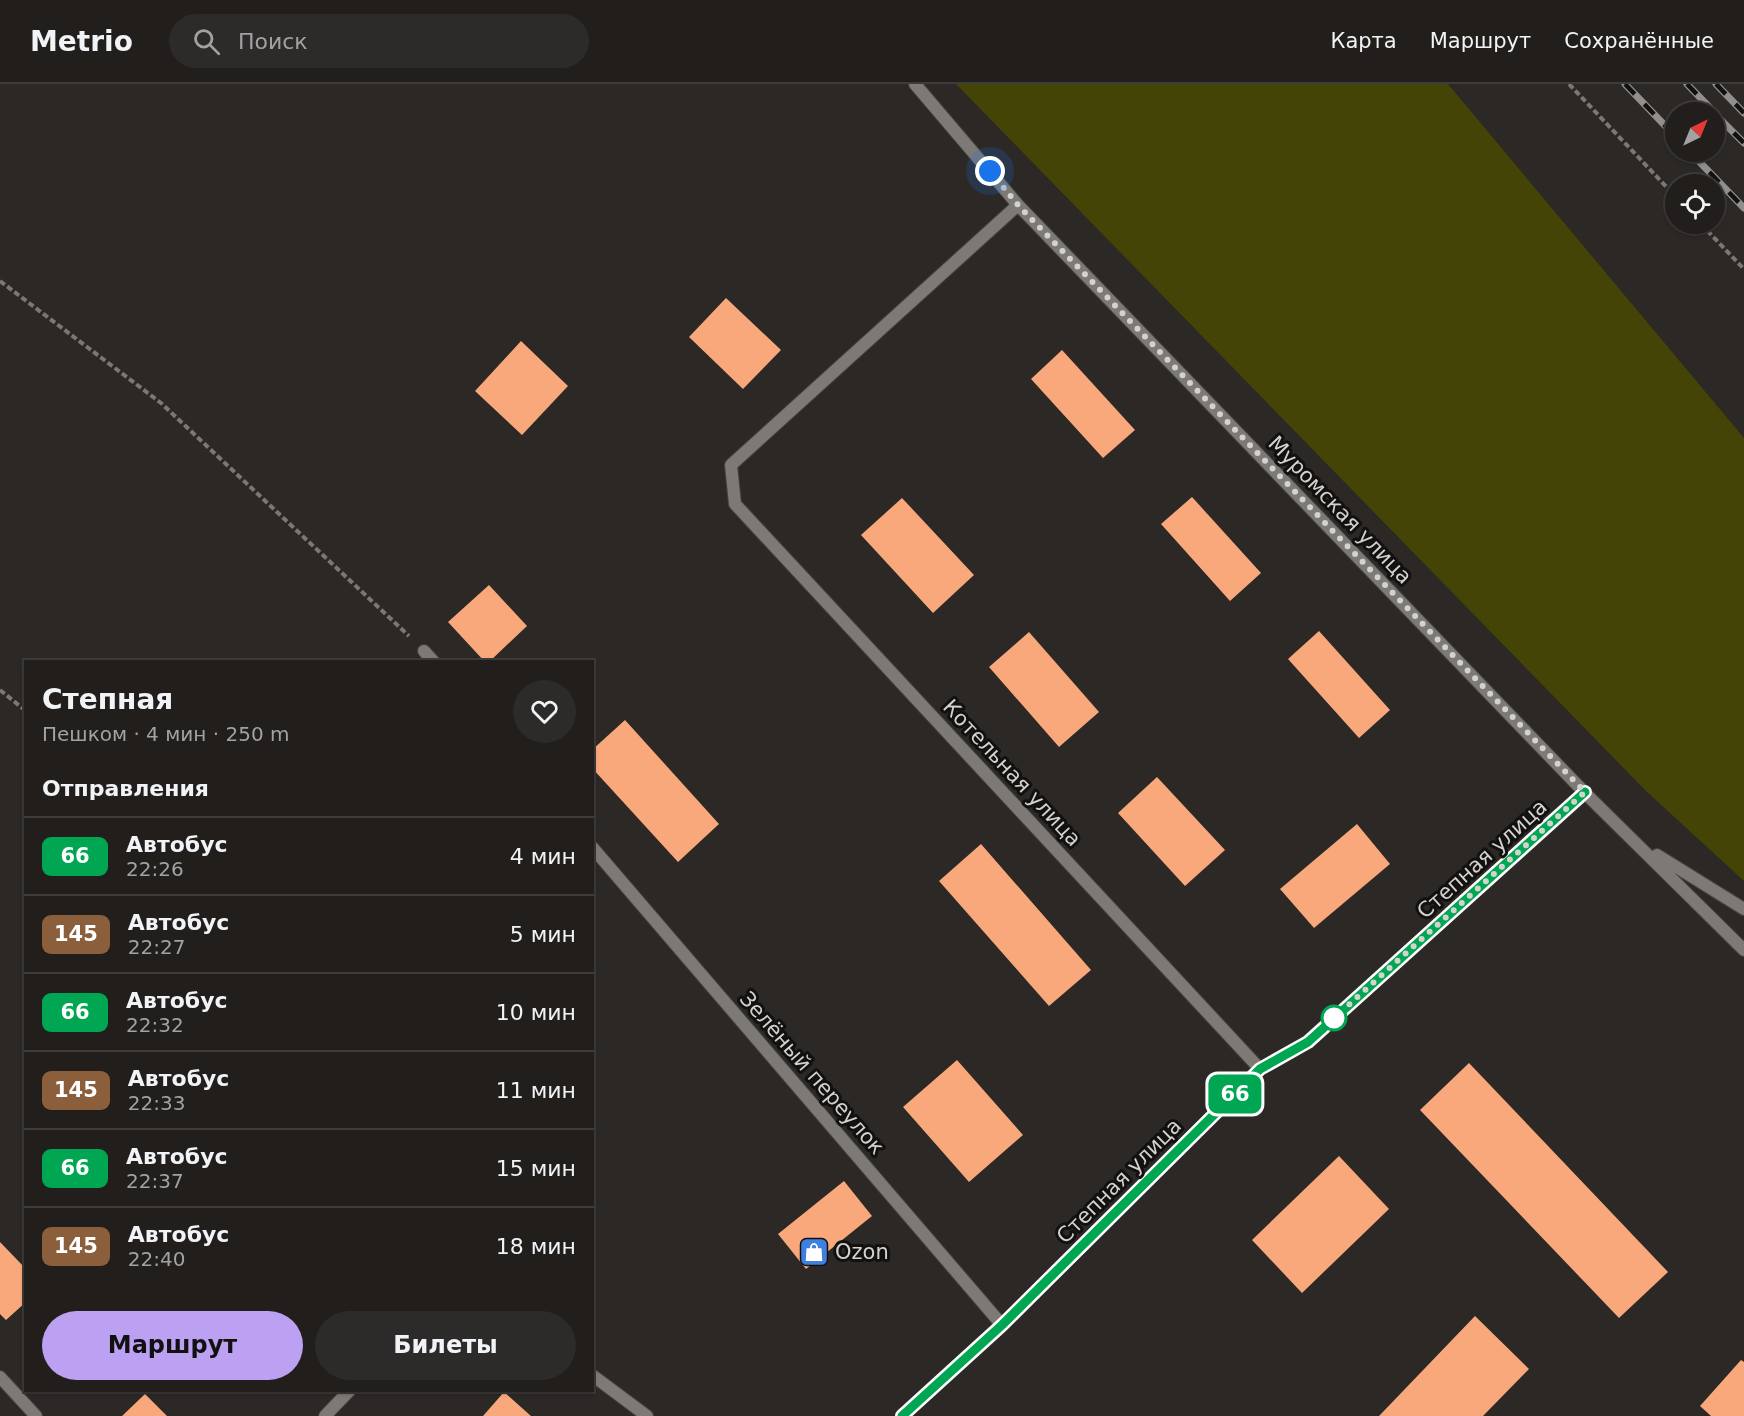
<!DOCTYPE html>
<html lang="ru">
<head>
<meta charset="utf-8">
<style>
  body { margin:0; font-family:"DejaVu Sans",sans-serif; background:#2d2b29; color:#f1f3f6; height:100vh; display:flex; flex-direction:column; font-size:22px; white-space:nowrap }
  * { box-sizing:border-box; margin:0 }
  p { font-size:20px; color:#a2a2a3 }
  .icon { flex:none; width:33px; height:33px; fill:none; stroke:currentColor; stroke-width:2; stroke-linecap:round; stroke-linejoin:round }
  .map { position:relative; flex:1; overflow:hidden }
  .side { position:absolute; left:24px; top:576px; width:570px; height:732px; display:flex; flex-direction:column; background:#211e1c; border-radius:0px; box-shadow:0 2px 4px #0004,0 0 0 2px #3e3c3b }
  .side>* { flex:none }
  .badge { padding:0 12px; border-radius:9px; font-size:21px; line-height:39px }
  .needle { width:39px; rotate:43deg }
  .tools { position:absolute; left:1665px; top:18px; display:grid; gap:12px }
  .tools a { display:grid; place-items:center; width:60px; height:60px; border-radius:50%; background:#211e1c; box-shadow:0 2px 4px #0004,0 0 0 2px #3e3c3b; font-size:30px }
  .you { position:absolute; width:30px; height:30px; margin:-15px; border:4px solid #fff; border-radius:50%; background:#1a73e8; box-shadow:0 0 0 9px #1a73e833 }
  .map>.badge { position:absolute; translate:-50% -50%; box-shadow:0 0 0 3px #fff }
  h2 { padding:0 18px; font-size:22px; line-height:54px }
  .round { display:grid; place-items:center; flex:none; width:63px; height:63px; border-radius:32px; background:#2d2b29 }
  .summary { display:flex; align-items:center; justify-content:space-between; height:102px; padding:0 18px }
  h1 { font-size:28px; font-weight:700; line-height:45px }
  .cta { display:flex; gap:12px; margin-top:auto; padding:12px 18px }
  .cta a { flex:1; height:69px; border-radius:36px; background:#bca0f2; color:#111; font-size:24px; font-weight:700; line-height:69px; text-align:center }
  .cta a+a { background:#2d2b29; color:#f1f3f6 }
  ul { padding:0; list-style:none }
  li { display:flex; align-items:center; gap:18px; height:78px; padding:0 18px; border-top:2px solid #3e3c3b }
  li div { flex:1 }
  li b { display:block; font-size:22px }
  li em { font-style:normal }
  li .badge { min-width:66px; font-weight:700; text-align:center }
  header { display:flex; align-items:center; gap:36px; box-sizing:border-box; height:84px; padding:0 30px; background:#211e1c; border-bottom:2px solid #3e3c3b }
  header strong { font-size:28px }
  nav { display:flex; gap:33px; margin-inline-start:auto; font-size:21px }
  .search { width:420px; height:54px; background:#2d2b29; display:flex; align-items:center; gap:15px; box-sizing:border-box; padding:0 21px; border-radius:33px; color:#a2a2a3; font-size:22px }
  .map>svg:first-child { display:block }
</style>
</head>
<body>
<header>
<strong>Metrio</strong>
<div class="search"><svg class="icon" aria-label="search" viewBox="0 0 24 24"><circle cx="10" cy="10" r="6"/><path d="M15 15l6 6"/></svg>Поиск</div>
<nav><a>Карта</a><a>Маршрут</a><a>Сохранённые</a></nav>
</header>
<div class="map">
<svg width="1744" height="1332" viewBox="0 0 1744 1332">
  <rect width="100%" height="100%" fill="#2c2825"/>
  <!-- green -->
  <path fill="#434406" d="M956,0H1448L1744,354V797L1646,707Z"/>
  <!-- building -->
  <path fill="#f8a87b" d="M726,214L781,266L743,305L689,253Z
    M521,257L568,302L522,351L475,307Z
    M1062,266L1135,346L1103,374L1031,295Z
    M1192,413L1261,489L1230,517L1161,440Z
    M902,414L974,491L933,529L861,451Z
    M489,501L527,542L489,578H485L448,538Z
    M1319,547L1390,626L1359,654L1288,575Z
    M1029,548L1099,628L1059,663L989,583Z
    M625,636L719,740L678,778L592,684V666Z
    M1157,693L1225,766L1185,802L1118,729Z
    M1357,740L1390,780L1314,844L1280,805Z
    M981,760L1091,886L1049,922L939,797Z
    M957,976L1023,1051L969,1098L903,1023Z
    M1469,979L1668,1188L1619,1234L1420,1026Z
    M1339,1072L1389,1125L1302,1209L1252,1156Z
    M844,1097L872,1132L806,1185L778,1150Z
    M0,1158L26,1185V1218L6,1236L0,1230Z
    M1475,1232L1529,1285L1483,1332H1379Z
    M1741,1276L1744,1278V1332H1711L1700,1322Z
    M504,1308L531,1332H483Z
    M145,1310L167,1332H122Z"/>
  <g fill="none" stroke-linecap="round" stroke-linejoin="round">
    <!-- minor casing -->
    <g stroke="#464340" stroke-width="14">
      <path id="minor" d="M915,0L1018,121L1585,709L1744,866
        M1018,121L731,381L735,420L1260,985
        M424,567L434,578
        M592,763L1002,1241
        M1657,771L1744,825
        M592,1291L647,1332
        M0,1293L36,1332
        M325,1332L350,1306
        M902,1332L1002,1241L1260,985L1307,958L1585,709"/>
    </g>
    <!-- path -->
    <path stroke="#7a7774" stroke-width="4" stroke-dasharray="6 3" stroke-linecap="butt" d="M1569,0L1676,113
      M1701,140L1744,185
      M0,197L161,319L409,552
      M0,606L26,627"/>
    <!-- minor -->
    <use href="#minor" stroke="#7d7974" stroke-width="12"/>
    <!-- rail casing -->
    <g stroke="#918e8b" stroke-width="7">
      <path id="rail" d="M1625,0L1676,53
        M1687,0L1714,28
        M1716,0L1744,29
        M1714,29L1744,59
        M1690,68L1744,124"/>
    </g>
    <!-- rail -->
    <use href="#rail" stroke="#131110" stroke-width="4.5" stroke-dasharray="14" stroke-linecap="butt"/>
  </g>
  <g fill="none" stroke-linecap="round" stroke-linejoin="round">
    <!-- line casing -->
    <g stroke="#fff" stroke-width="14">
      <path id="line" d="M902,1332L1002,1241L1260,985L1308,958L1585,708"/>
    </g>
    <!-- line -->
    <use href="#line" stroke="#00a651" stroke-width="9"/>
    <!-- walk -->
    <path stroke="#d4d2cf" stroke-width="6" stroke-dasharray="0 10.8" d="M990,87L1018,121L1585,708L1334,934"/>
  </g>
  <!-- icons -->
  <defs>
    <g id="shop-square" transform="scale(1.5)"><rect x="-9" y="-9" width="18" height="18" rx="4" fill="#3f7fe0" stroke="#131110"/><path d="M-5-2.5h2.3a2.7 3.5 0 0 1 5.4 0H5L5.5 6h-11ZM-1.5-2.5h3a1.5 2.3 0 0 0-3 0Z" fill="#fff"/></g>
  </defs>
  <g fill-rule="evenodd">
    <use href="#shop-square" x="814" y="1168"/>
  </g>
  <!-- markers -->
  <circle fill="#fff" stroke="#00a651" stroke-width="3" cx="1334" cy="934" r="12"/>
  <g text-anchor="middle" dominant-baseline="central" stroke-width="6" stroke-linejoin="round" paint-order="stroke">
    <!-- street labels -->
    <g font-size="21" fill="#d4d2cf" stroke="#131110">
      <text transform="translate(1340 426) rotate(46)">Муромская улица</text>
      <text transform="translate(1012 689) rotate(47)">Котельная улица</text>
      <text transform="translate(1482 775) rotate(-42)">Степная улица</text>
      <text transform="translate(812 989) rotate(49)">Зелёный переулок</text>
      <text transform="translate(1119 1097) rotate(-45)">Степная улица</text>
    </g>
    <!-- poi labels -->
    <g font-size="21" fill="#d4d2cf" stroke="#131110" text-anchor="start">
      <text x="835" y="1168">Ozon</text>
    </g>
  </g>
</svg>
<div class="tools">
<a><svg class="needle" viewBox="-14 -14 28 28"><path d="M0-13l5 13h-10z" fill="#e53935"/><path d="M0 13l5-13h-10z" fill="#a2a2a3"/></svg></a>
<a><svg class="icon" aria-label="locate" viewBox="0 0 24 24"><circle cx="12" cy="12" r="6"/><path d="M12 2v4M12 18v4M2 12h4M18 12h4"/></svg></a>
</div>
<div class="you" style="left:990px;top:87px"></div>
<b class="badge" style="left:1235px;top:1010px;background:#00a651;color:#fff">66</b>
<section class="side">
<div class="summary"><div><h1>Степная</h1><p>Пешком · 4 мин · 250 m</p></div><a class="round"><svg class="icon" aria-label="heart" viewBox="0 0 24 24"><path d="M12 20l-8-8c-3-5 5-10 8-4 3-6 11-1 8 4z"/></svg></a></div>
<h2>Отправления</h2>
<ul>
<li><span class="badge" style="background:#00a651;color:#fff">66</span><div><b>Автобус</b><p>22:26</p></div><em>4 мин</em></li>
<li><span class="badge" style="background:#8b5e3c;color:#fff">145</span><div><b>Автобус</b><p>22:27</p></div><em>5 мин</em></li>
<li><span class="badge" style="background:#00a651;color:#fff">66</span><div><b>Автобус</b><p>22:32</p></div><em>10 мин</em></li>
<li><span class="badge" style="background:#8b5e3c;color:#fff">145</span><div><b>Автобус</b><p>22:33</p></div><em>11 мин</em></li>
<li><span class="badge" style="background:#00a651;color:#fff">66</span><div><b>Автобус</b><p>22:37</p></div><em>15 мин</em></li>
<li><span class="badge" style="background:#8b5e3c;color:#fff">145</span><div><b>Автобус</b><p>22:40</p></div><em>18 мин</em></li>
</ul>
<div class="cta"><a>Маршрут</a><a>Билеты</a></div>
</section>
</div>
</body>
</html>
